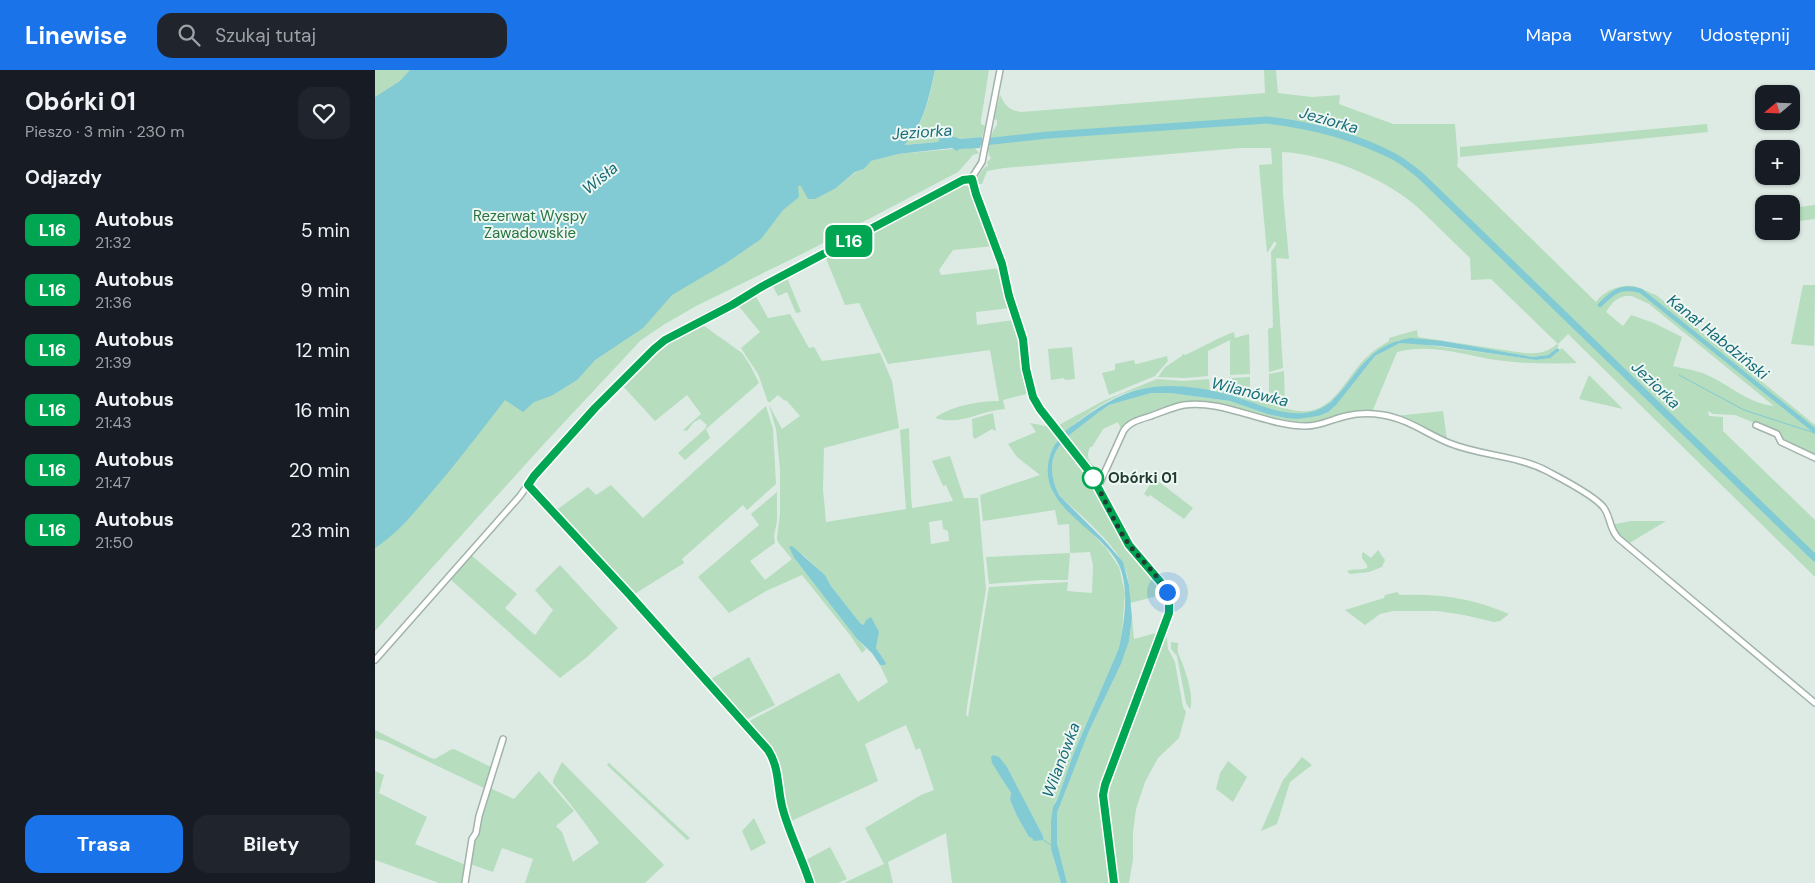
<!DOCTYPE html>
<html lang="pl">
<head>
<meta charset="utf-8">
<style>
  body { margin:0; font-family:"DM Sans",sans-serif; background:#20242c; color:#f1f3f6; height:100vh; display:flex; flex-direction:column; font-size:19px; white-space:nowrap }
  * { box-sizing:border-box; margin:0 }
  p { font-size:16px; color:#9ea1a6 }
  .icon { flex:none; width:28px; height:28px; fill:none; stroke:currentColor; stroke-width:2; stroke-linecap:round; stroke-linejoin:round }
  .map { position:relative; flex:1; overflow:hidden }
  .drawer { display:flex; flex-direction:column; background:#171b24; width:375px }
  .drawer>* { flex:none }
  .badge { padding:0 10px; border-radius:8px; font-size:18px; line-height:32px }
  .needle { width:32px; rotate:251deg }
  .tools { position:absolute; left:1380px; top:15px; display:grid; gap:10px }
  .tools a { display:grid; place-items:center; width:45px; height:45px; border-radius:10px; background:#171b24; box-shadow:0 1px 4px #0004; font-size:25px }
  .you { position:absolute; width:25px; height:25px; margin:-12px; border:4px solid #fff; border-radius:50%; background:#1a73e8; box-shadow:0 0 0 8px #1a73e833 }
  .map>.badge { position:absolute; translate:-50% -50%; box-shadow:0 0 0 2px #fff }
  h2 { padding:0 25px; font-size:19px; line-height:45px }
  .round { display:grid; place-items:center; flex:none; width:52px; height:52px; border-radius:15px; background:#20242c }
  .summary { display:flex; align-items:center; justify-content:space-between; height:85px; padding:0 25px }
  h1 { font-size:24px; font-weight:700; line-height:38px }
  .action { display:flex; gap:10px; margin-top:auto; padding:10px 25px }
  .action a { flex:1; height:58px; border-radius:15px; background:#1a73e8; color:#fff; font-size:20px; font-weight:700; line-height:58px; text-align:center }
  .action a+a { background:#20242c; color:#f1f3f6 }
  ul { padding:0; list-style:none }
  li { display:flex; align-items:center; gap:15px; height:60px; padding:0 25px }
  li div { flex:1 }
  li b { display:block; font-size:19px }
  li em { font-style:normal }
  li .badge { min-width:55px; font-weight:700; text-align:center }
  header { display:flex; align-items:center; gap:30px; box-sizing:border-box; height:70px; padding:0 25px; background:#1a73e8; color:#fff }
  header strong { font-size:24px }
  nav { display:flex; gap:28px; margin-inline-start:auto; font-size:18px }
  .search { width:350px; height:45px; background:#20242c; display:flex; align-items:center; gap:12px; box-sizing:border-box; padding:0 18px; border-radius:15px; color:#9ea1a6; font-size:19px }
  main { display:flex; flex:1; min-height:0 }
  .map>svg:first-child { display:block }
</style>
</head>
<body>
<header>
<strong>Linewise</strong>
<div class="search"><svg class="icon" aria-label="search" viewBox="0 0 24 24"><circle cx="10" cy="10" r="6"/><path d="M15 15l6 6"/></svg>Szukaj tutaj</div>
<nav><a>Mapa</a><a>Warstwy</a><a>Udostępnij</a></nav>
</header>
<main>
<section class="drawer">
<div class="summary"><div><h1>Obórki 01</h1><p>Pieszo · 3 min · 230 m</p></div><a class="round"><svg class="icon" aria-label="heart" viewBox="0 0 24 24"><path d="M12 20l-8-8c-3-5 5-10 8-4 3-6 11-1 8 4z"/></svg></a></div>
<h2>Odjazdy</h2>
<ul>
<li><span class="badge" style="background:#00a651;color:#fff">L16</span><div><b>Autobus</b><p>21:32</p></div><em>5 min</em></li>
<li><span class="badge" style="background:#00a651;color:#fff">L16</span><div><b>Autobus</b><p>21:36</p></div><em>9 min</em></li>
<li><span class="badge" style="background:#00a651;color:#fff">L16</span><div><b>Autobus</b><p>21:39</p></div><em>12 min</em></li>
<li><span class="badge" style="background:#00a651;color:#fff">L16</span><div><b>Autobus</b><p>21:43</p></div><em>16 min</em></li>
<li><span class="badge" style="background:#00a651;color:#fff">L16</span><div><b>Autobus</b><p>21:47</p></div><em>20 min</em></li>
<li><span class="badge" style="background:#00a651;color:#fff">L16</span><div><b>Autobus</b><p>21:50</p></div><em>23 min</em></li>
</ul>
<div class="action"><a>Trasa</a><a>Bilety</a></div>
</section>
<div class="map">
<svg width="1440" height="813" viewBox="0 0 1440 813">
  <rect width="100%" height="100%" fill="#deebe4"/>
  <!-- green -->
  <path fill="#b5ddbe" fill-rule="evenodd" d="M0,0H546L461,118L481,102L489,99L496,91L523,84L599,77L604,83L598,85L583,102L429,183L321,236L290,254L266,270L167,376L0,561Z
    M560,0H614L606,50V54L610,56L607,67L585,69L569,65L563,72L528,75C549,57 555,26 560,0Z
    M889,0H901L903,23L937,27L965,25L964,34L1018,54H1080L1083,90L1082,96L1221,232C1228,221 1245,214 1259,216C1267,218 1274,223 1281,225L1440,355V386L1408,372L1402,362L1360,345L1338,344L1333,341L1334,346L1348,347V361L1440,450V507L1193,264L1183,274L1116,209L1096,210L1095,188C1076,170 1059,152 1040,135C1007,107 950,84 907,82L908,125L914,189L901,188L908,298L894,302L893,259L898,257L896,182L901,175V172H899L892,183L884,95L897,94L896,78H866L629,98L612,101L607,114H601V109L610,97L613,96L612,92L616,88C609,80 617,61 622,55V50L619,49L625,25C630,35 633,40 646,42L890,23ZM1250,226H1257L1274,234L1399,336C1372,333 1355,315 1332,305C1322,300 1309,299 1298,296L1307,267L1279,253L1256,245L1248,256L1231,242C1237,233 1240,229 1250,226Z
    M1332,54L1333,62L1085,87V77Z
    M589,112L595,114L619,176L578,180L564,200L566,205L626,198L635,238L601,242L602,255L639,250L647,275L655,323L628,330L630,339C603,341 587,356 560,348C576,336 604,331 624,331L615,280L513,294L484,233L470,235L450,186Z
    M1440,135V149L1416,152V138Z
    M411,205L426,242L421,243L412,222L403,226L396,213Z
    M1428,215H1440L1439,276L1416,274Z
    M379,223L393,248L415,244L434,278L439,277L447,291L505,283L517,311L524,358L449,378L448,419L451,452L531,439L525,360L534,358L536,426L537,438L578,431L571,415L568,416L557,391L575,386L589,428H603L611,519L593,630L591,644L593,647L614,517L693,512L692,521L717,523L718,495L715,482L695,483L693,510H667L614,514L611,487L695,483L694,454L683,455L680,440L608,451L605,425L665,405L642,387L633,374L661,362L655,353L676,357L685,369L677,380L674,388L679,424L731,478L744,497L750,523L747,561L744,578L698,685L683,728L680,732L676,779L686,813H577L571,763L513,792L518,813H469L509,794L490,758L546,725L559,720L545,678L541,680L531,655L490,674L503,711L414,752L409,737L406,710L401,689L396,681L371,653L464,603L483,632L513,612L505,595H509L511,593L501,578L504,562L485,553L456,516L450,505L427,484L420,489L482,569L491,579L487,583L475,565L427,505L391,521L354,543L323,507L384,455L376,444L402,422V451L399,466L400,473L375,491L390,510L417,489L403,472L402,468L405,444V399L401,359L394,335L407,359L425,346L411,330L410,331L403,325L395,332H393L383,304L366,278L385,262L362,234ZM567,450L568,459L573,461L574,471L556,474L554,452ZM632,697L664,759L668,766L653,765L642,746L635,730L636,723L628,710Z
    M325,253L367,283L375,295L384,313L331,359L335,368L310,390L303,383L330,359L332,355L325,349L319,352L312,361L308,360L326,344L312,325L280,351L246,314L283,278Z
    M1042,260L1043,267L1149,283C1162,284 1172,283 1182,274L1184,276L1173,285L1158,287L1068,271L1024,270L994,287L960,328L950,337L936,343L914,344L840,322L842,320H856L857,308L875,307V330L894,334V304L909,301L910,338C958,354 967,308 995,284C1000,279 1008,275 1014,271V268Z
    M859,262L860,268L874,264L875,304L855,305V270L833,281V306L811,308L783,307L790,297L807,286V284L810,285C826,278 842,268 859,262Z
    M1031,272L1161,290C1172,289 1179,286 1187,278L1202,293C1175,294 1148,294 1121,290C1089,285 1055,273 1022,282L997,342L973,343L941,355L914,353L820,334L758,350L751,353L746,359L743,352L728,359L717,377H715C709,391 717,396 730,401L727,405H720L717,403L693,370L692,367L724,342L734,335L776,323H795L855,331L892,344L911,348L943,346L984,306L1000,286L1025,273Z
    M697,277L700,309L690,310L689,308L676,310L673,279Z
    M792,286L793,291L780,306L734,325L727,303L740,300V294L759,290L760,294H762Z
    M1214,305L1248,339L1204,329Z
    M782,309L808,311L834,309L835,321C803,315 768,313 739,328C720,337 704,351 687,363L682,356L728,331Z
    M391,336L398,359L401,414L372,440L368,435L307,489L309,493L258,525L180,441L213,417L221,425L236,415L268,448Z
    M1068,341L1072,370L1046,356L1020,346Z
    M618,343L621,361L617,359L600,369L598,367L597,349Z
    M688,372L716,409L752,475L787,516L790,524L755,533C755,520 754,504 747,492C736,470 702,442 684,425C675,407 673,387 688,372Z
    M779,408L818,438L809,449L775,425L773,427L769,424Z
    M1256,451H1291L1253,474L1243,465L1236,455Z
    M1003,480L1010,490L1007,497L994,502L975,504L972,501C979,498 986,501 992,498V495L987,488V484L988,482L996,488Z
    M96,485L142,524L130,538L160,565L178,540L160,520L185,495L243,558L212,587L185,608L75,509Z
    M1022,522L1025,525C1066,524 1096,528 1134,544L1125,551L1119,552L1089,545L1062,541H1018L1005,544L990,555L970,540L1009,528L1010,525Z
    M757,548L759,569L781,563L783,564L726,718L737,813H692L682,773V743L714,661L746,594L754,571Z
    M787,565L792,568L793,579L800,592L808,637L811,642L804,668L783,688L770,712L761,739L758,762V789L754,813H741L731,727L732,715Z
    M796,572L803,573C803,576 802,582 804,585C809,597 820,626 815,639L811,633L802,586L796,579Z
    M374,587L400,635L370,650L334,610Z
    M0,660L56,688L60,689L75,680L79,679L118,698L111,719L10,671L0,668Z
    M927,687L937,695L915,712L902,754L886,761L908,710Z
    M853,691L872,707L858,732L841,719L845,703Z
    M187,692L289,795L270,813H150L158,789L127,778L118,802L95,794L105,748L115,718L139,729L164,701L199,741L181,756L187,762L198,792L224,773C210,752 194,732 178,713V710Z
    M234,693L315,768L312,770L232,695Z
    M0,701L9,705L4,723L52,747L40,774L91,795L88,813H64L0,790Z
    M379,748L391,773L376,781L367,761Z
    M455,777L472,809L463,813H437L429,791Z"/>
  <!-- water -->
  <path fill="#82cad4" d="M35,0H560C554,27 549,55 529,75L563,72L566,66H577L585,69L607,67L605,78L584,79L582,81L577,78L523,84L496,91L489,99L480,102L461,118L440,129H433L426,116H423L424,127L408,140L386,169L351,193L297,225L268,258L220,290L202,310L176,326L159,332L148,342L130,330C105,362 81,394 55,424C38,444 22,464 0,478V27L25,11Z
    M1036,268L1068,271L1158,287L1173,285L1182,278L1185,280L1175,288L1161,290L1065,276L1025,273L1000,286L961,335L953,342L943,346L922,349L911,348L892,344L855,331L795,323H776L734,335L724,342L692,367L687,363C716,343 742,321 778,317C805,314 833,319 858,326C891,336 926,356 956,332C985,303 991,275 1036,268Z
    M685,369L688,372C673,387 675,407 684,425L729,470L748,492L754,515L757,548L754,571L746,594L714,661L682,743V773L692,813H686L676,779V752L678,737L683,728L698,685L744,578C749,553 755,520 744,495C727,460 668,439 673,396C674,386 677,376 685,369Z
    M417,476L450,505L456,516L485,553L489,555L491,550L496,547L504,562L501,578L511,593L510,595H505L497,583L482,569L420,489L414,477Z
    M618,685L624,687L632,697L668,766V770L659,771L657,768L654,767L642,746L635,730L636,723L617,693L616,687Z"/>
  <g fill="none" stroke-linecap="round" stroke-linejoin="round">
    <!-- stream -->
    <path stroke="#82cad4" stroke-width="1" d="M1304,305L1369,340L1440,363
      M667,769L676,775"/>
    <!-- canal -->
    <path stroke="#82cad4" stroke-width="4.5" d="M1225,235C1239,221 1246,215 1266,221L1440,361"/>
    <!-- river -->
    <path stroke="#82cad4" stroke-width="7" d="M599,73L673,65L892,50C936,55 979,66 1018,86C1028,91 1037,99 1046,106L1440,488"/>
    <!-- minor casing -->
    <g stroke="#a1b3ab" stroke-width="8">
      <path id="minor" d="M625,0L607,92L598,106L597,111L624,183L634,226L647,269L651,299L658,327L665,339L714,401L754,475L788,515L794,530V543L730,715L729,725L739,813
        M1381,355L1402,364L1406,372L1440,388
        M153,415L253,523L393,680L398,689L409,744L435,813
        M723,417L748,362C753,352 766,349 776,346C787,342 798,337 809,335C847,329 891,356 931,356C946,356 957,349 971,346C983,343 997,343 1008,345C1033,349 1052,364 1074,373C1106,386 1141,385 1172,401C1185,408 1221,426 1229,438C1236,448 1234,458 1243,468L1440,633
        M0,590L145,426L159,406L192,368L279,279C312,254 352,238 388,216L588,110L597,109
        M90,813L97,769L101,763L104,746L128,669"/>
    </g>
    <!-- minor -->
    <use href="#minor" stroke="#fff" stroke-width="5"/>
  </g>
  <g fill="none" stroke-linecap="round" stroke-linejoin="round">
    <!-- line casing -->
    <g stroke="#fff" stroke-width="11">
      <path id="line" d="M435,813C427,788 415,765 408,740C402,720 405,698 393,680L253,523L153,415L159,406L220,338L279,279L290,270L357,235L388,216L588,110L597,109L601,124L627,194L634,226L648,269L651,299L658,327L665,339L714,401L754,475L788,515L794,530V543L730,715L728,725L739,813"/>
    </g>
    <!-- line -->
    <use href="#line" stroke="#00a651" stroke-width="8"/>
    <!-- walk -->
    <path stroke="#1f3b32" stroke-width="5" stroke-dasharray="0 9" d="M718,408C730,429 739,453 753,473C765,490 782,503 792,522"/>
  </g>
  <!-- markers -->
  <circle fill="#fff" stroke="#00a651" stroke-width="2.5" cx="718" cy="408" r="10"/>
  <g text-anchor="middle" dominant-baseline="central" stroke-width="4" stroke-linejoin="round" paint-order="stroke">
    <!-- park labels -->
    <g font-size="15" fill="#277442" stroke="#eef7f2">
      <text x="155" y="146">Rezerwat Wyspy<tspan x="155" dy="17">Zawadowskie</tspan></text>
    </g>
    <!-- stop labels -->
    <g font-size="15" font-weight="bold" fill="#1f3b32" stroke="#eef7f2" text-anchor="start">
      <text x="733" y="408">Obórki 01</text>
    </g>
    <!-- water labels -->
    <g font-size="16" font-style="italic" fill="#166c79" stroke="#eef7f2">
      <text transform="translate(954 50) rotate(16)">Jeziorka</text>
      <text transform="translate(547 62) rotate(-4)">Jeziorka</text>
      <text transform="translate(225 108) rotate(-39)">Wisła</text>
      <text transform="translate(1343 267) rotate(39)">Kanał Habdziński</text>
      <text transform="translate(1281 315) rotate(44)">Jeziorka</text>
      <text transform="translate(875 322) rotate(14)">Wilanówka</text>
      <text transform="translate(686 690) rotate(-69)">Wilanówka</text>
    </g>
  </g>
</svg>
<div class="tools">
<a><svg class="needle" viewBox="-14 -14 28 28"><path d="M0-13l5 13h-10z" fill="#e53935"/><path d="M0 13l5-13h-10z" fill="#9ea1a6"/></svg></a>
<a>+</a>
<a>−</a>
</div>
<div class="you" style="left:792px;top:522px"></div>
<b class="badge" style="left:474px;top:171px;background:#00a651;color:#fff">L16</b>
</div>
</main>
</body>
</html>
